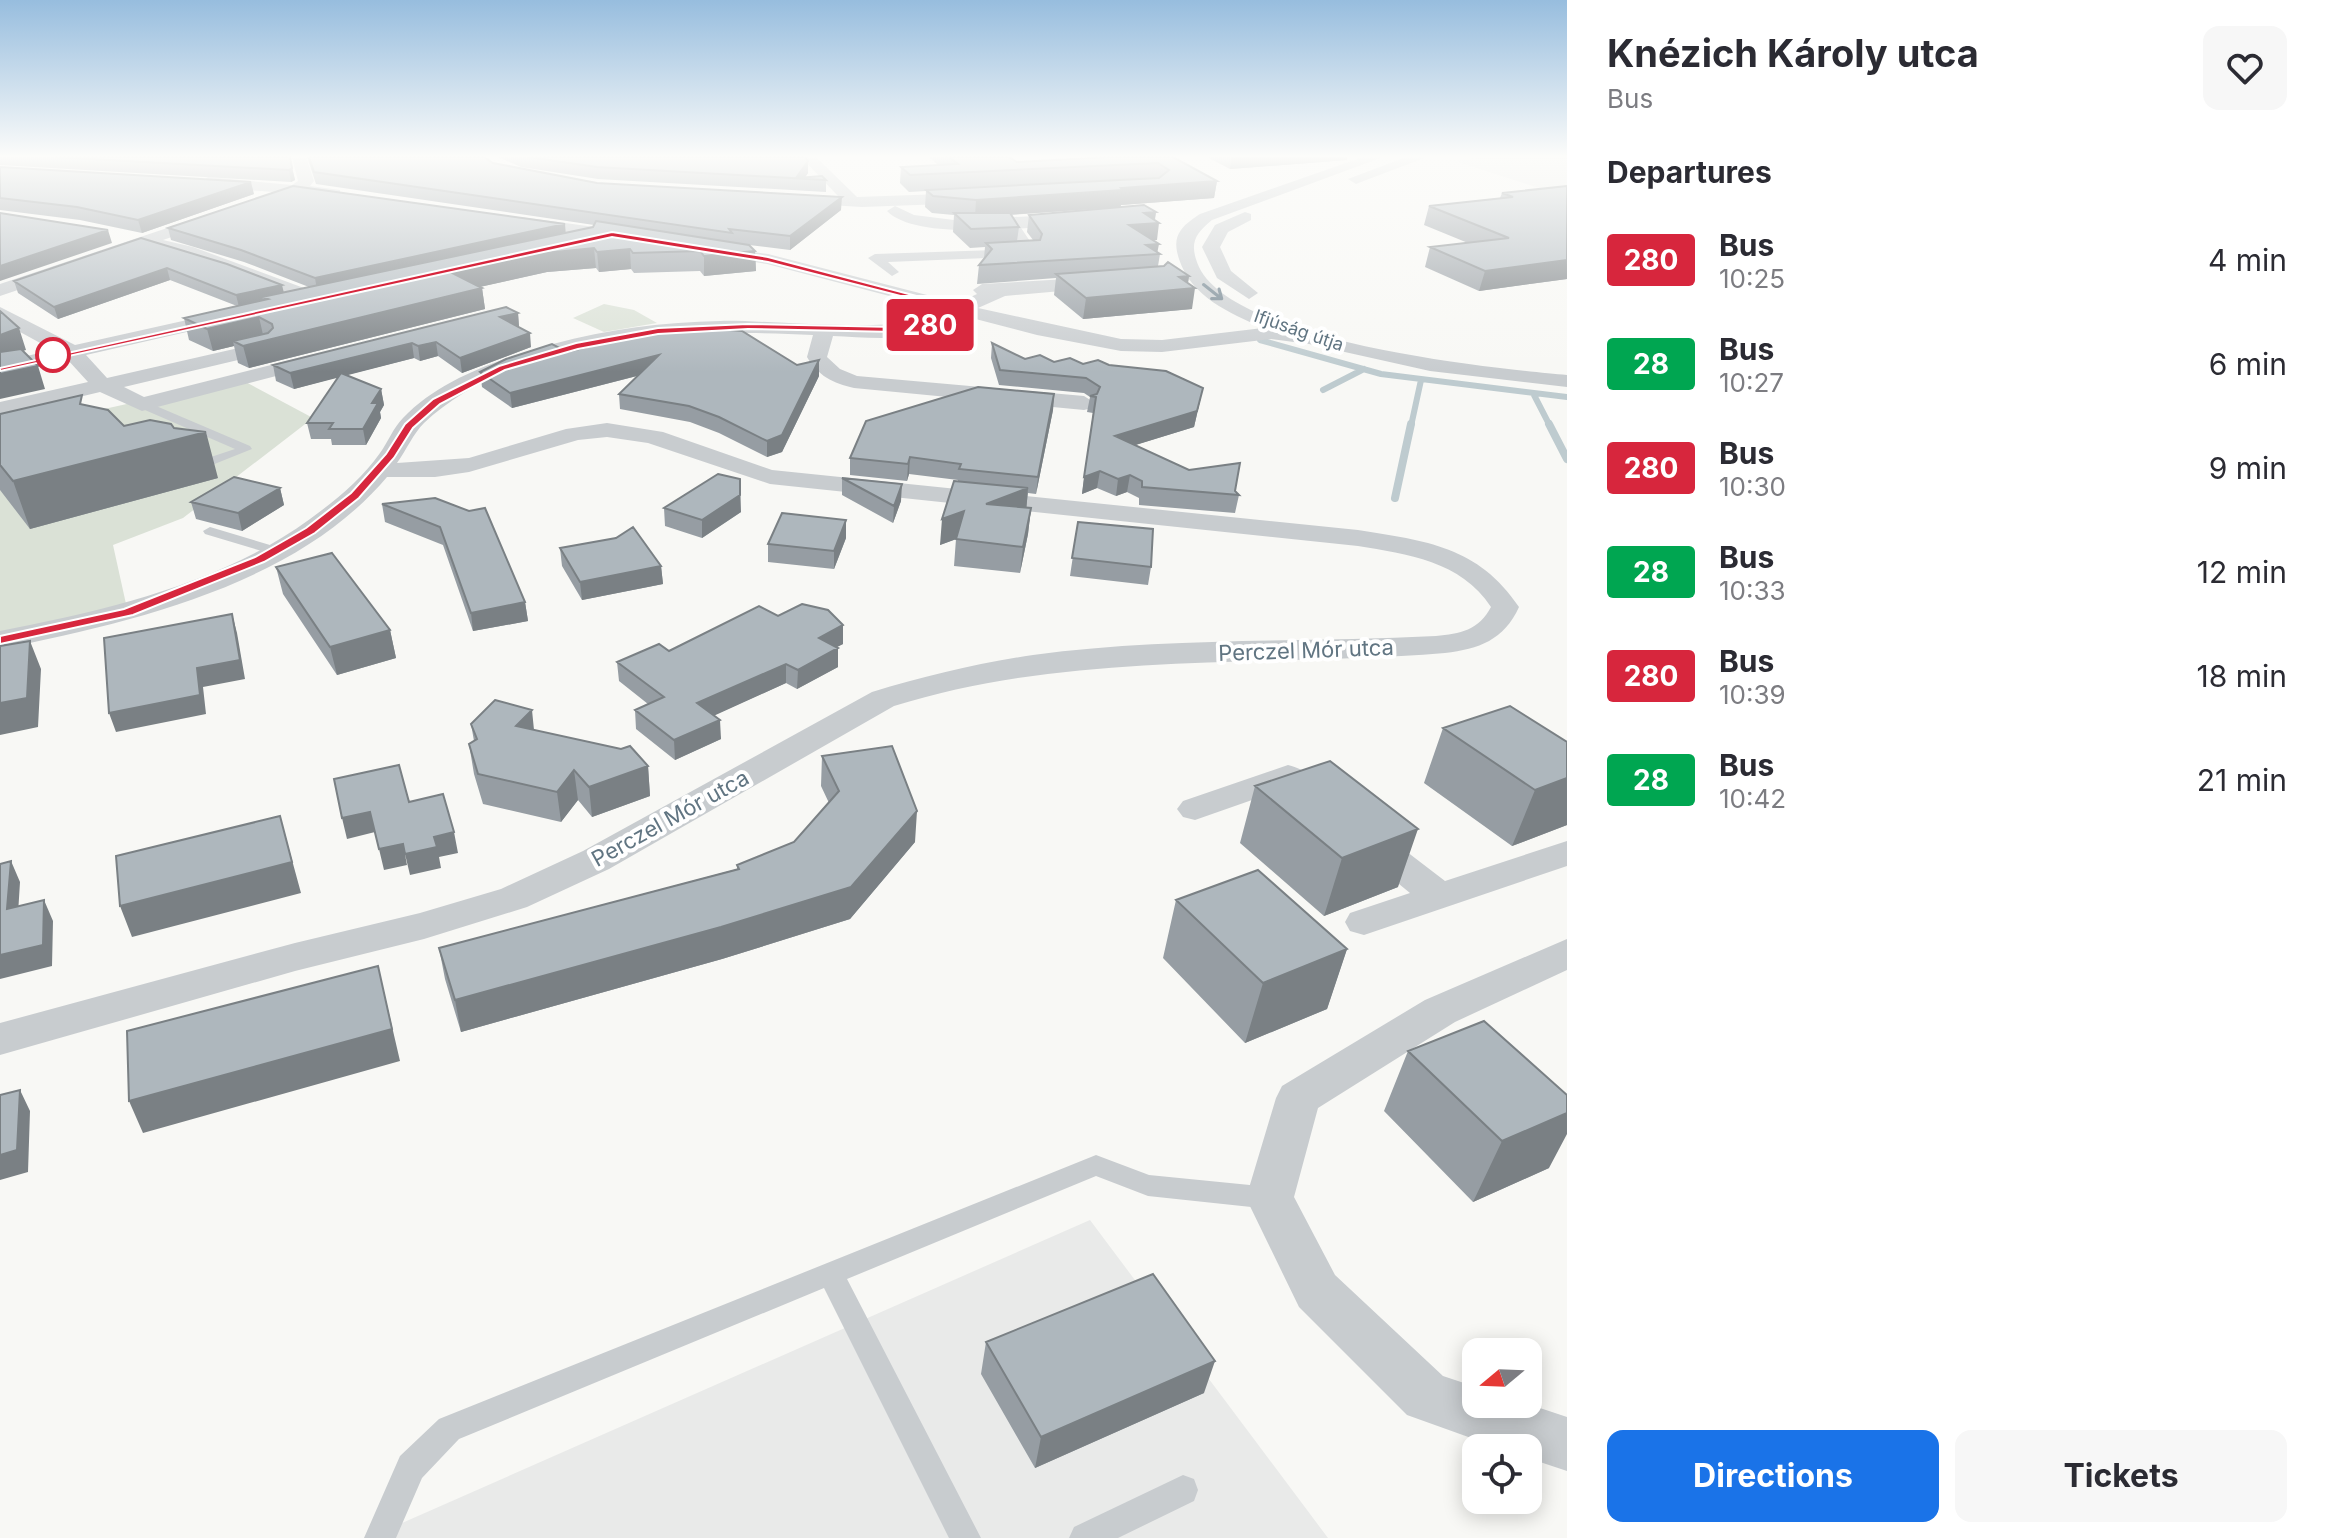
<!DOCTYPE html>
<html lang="en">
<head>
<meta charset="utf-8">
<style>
  body { margin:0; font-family:Inter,sans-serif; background:#f7f7f7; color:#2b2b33; height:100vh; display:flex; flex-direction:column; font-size:30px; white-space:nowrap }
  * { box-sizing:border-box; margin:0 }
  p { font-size:26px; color:#7c7c81 }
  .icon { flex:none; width:44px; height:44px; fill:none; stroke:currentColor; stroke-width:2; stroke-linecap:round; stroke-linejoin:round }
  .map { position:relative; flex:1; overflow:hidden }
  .details { display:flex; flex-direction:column; background:#fff; width:760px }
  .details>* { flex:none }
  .badge { padding:0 16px; border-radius:6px; font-size:28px; line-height:52px }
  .needle { width:52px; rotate:251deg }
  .controls { position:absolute; left:1462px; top:1338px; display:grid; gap:16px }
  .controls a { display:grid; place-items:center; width:80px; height:80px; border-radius:16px; background:#fff; box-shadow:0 4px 20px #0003; font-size:40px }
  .map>.badge { position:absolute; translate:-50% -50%; box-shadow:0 0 0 4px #fff }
  h2 { padding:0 40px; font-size:30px; line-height:72px }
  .round { display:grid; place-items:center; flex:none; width:84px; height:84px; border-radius:16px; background:#f7f7f7 }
  .summary { display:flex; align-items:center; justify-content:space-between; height:136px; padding:0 40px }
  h1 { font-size:38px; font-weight:700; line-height:60px }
  .button { display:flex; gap:16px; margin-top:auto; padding:16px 40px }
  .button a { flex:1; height:92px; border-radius:16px; background:#1a73e8; color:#fff; font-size:32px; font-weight:700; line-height:92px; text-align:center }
  .button a+a { background:#f7f7f7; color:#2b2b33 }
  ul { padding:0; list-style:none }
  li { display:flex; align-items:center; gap:24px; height:104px; padding:0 40px }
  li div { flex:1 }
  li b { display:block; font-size:30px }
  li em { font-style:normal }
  li .badge { min-width:88px; font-weight:700; text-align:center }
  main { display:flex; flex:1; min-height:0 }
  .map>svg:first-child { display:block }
</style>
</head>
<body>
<main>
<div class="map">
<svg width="1567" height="1538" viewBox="0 0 1567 1538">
  <rect width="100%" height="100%" fill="#f8f8f5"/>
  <!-- built -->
  <path fill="#e9eae9" d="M1484,157H1567V197L1455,161Z
    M1090,1220L1328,1538H368Z"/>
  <!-- green -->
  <path fill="#dae1d6" d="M604,304L634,310L657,323L604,332L573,318Z
    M240,379L313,418L183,518L113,545L128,613L0,638V432Z"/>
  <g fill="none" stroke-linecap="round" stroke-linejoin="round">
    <!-- stream-far1 -->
    <path stroke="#becbcf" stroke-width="6" d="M1260,340L1381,374L1567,397
      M1323,390L1364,369
      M1534,395L1550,426
      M1411,426L1421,380"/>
    <!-- stream -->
    <path stroke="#becbcf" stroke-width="8" d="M1549,424L1567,459
      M1395,498L1411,424"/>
    <!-- service -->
    <path fill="#c8cccf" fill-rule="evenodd" d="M142,400L250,446L252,449L197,471H187V465L235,449L138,407V401Z
      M210,527L280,548L282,551L275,555L205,534L203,531Z
      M1096,1155L1149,1175L1270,1187L1279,1190L1283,1198L1279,1206L1270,1209L1148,1196L1096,1176L847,1279L981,1538H949L824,1288L459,1439L422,1478L396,1538H364L400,1456L439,1419Z
      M1183,1475L1194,1479L1198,1490L1194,1501L1118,1538H1069L1074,1527Z"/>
    <!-- pedestrian -->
    <path fill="#c8cccf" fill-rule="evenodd" d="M1011,218L1015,219L1038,253L1036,256L888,262L899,272L892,276L868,258L875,254L1022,249L1005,222Z"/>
    <!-- minor -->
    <path fill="#c8cccf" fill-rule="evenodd" d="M292,157H306L314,181L310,186L340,190V196L295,194L276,197L274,192L208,187L200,182L208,177L292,185L298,181Z
      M801,157H816L857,197L971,193L979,198L971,203L862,207L796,203L788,198L790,195L838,196Z
      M1363,157H1383L1212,220C1194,235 1189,244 1199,267C1235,342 1489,368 1567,375V387L1430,371L1309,344L1271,339L1162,352L1121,351L1037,335L964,316C932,344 873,338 833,336L827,357L840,369L857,376L1084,396L1095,403L1092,408L1084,410L854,388C833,383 818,376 807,357L813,335C695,328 515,336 424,423C413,434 407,449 397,463L469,458L566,429L607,423L663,432L772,470L1358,530C1426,541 1478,546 1519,607C1504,640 1479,649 1445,653C1260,668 1074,650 894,706L609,869L527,907L424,939L295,971L0,1055V1023L295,943L420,913L501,889L583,851L872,692C925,676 978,663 1033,655C1166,637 1302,643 1436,636C1460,634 1479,630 1491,607C1461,561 1407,554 1358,546L770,484L648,443L607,437L578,440L469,472L435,477H387C296,585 132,622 0,649V631C106,610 221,584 310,519C336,500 362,479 380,453C388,442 393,428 403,418C441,378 501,359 553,344C608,329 664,322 720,321C768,319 914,337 947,311L767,264L705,254L702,250L705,246L768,254L958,303L977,294L973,290L982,284L1101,277L1110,283L1107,287L1005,296L978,308L1121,339L1162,340L1263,328C1230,313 1191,297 1179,259C1176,249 1174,239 1181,230C1186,223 1194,218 1200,214Z
      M1406,157H1427L1361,182L1356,184L1348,179Z
      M895,206L914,215L954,220L1075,214L1083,219L1075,224C1033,227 917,242 887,211Z
      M1245,212L1251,214V220L1228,232L1220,247L1231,271L1258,293L1249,299L1217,278L1202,247L1215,225Z
      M212,213L218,215V221L163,240L193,247L320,294L322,298L320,302H306L182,255L145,247L0,296V284Z
      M521,217L624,231L632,236L624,241L515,225L513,222Z
      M0,307L75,345L232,310L242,316L239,320L86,355L107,378L265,342L275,348L272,352L124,387L144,397L319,353L329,359L326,363L142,411L100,392L0,416V402L88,382L67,359L0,374V362L53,350L0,321Z
      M1288,765C1307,769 1330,787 1342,804L1336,812C1313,818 1301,803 1283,789L1195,820L1183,817L1177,809L1183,801Z
      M1368,828L1381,832L1445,881L1567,841V866L1364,935L1350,931L1345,922L1350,913L1410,893L1355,848L1350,840L1355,832Z
      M1567,939V970L1455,1022L1318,1108L1294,1197L1335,1275L1443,1376L1476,1387V1404H1528L1567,1417V1471L1528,1458V1448H1499L1407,1415L1299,1307L1246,1198L1276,1098L1282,1086L1425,1000Z"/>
  </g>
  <!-- wall -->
  <path fill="#969da3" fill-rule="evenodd" d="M0,157H290L295,180L291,182L0,165Z
    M307,157H484L493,163L597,183L841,210L790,250L749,245L755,251L756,271L704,276L700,271L634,273L631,269L599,272L596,268L547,272L479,287L482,288L485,309L249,368L238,363L234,346L213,351L189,340L184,318L237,306L170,280L58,319L18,293L14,281L141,238L284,292L309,287L244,262L171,240L168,228L566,233L593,227L594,225L316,184Z
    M498,157H805L808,161V173L805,177L826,180V192L598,179L521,167Z
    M929,157H1009L1017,162L1173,157L1217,181L1214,198L1121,205V207L1156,212L1155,220L1157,240H1153L1157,252L1160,254L1158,266L1189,276L1188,283L1192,309L1083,319L1054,295L1056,278L977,284L979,265L984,258L985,247L970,248L953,232L954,215L932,213L925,207L926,191L909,192L900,183L901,167L938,165ZM1110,208L1029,215L1027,232L1033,240L1017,241L1019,227L1010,215Z
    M1207,157H1347V160L1230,169Z
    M0,167L254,194L142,233L80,220L0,210Z
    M1567,186V279L1479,291L1425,267L1430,247L1468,243L1424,225L1429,206L1500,198L1502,193Z
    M518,313L519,327L531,347L462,373L438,356L420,361L414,358L346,375L381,389L384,405L380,412L381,418L366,445H332L331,439H311L307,423L338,377L294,389L276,381L273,365Z
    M992,343L1025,359L1109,365L1203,388L1194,427L1135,445L1235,491L1239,495L1235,513L1139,505V498L1127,492L1116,496L1097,488L1082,494L1093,413L1087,412L1090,397L1084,393L999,385L991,358Z
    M567,352L797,365L819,360V376L782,452L767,457L719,433L690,422L620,409L619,394L637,376L512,408L482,387L480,372Z
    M1054,394L1053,410L1036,494L1028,493L1026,508H1031L1028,534L1020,573L954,566L956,539L940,545L958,480L909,474L907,481L850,475V458Z
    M85,405L124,426L218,478L30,529L0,490V414Z
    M842,478L901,501L893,523L842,495Z
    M280,488L284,505L242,531L196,519L191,502Z
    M382,504L469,511L525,602L528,621L473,631L443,545L385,522Z
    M664,508L741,512L702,538L665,526Z
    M1078,522L1151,567L1148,585L1070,576Z
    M846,538L834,569L768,562V544Z
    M560,548L661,566L663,584L582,600L562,566Z
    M276,567L390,630L396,658L337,675L283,594Z
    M778,616L843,644L836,647L838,648V667L797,689L786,683L714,715L721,739L675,760L636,729L635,710L648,704L619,681L617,662L669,651Z
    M471,724L534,730L648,766L650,796L592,817L578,800L561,822L483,804L474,774L469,744L474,741Z
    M1443,728L1567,742V825L1512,846L1424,783Z
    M822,756L915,842L850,919L722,959L461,1032L445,979L439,948L737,869V865L794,842L829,803L821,786Z
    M1255,786L1398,887L1324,916L1240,843Z
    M1176,900L1347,949L1327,1009L1245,1043L1163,958Z
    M1408,1051L1549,1168L1473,1202L1384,1111Z
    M986,1342L1204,1393L1035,1468L981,1374Z"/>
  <!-- shaded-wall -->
  <path fill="#7a8084" d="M1232,157H1347V160L1230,169Z
    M808,161V173L804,179L796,178Z
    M292,168L295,180L291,182L289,170Z
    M1217,181L1214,198L1121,205L1120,207L975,217L976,200Z
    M251,182L254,194L142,233L138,220Z
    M842,197L841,210L790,250V236Z
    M1156,212L1154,223H1159L1157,240L1126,242L1129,225L1144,213Z
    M565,224L566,236L317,290L315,278Z
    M108,230L112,243L0,281V266Z
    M1159,244L1157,254L1146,245Z
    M594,248L596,268L547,272L453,293L450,272L545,253Z
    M630,249L631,269L599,272L597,252Z
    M755,251L756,271L704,276V256Z
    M1567,260V279L1479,291L1485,271Z
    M167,268L170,280L58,319L54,307Z
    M1189,276L1187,289L1195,288L1192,309L1083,319L1086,298L1179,277Z
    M282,285L285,297L268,299L262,297L264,302L239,307L236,295Z
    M482,288L485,309L249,368L243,346Z
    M518,313L519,327L500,317Z
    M259,317L264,339L233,341L234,346L213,351L207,329Z
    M19,328L26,350L0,359V335Z
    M530,333L531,347L462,373L460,358Z
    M436,342L438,356L420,361L418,346Z
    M412,343L414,358L294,389L290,373Z
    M659,355L660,370L512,408L510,393Z
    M819,360V376L782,452L767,457V441Z
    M38,366L45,389L0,399V374Z
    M1203,388L1194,427L1113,452L1115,436Z
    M381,389L384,405L380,412L381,418L366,445L363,429L372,403Z
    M1054,394L1053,410L1036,494L1038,477Z
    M206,432L218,478L30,529L13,481Z
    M910,457L909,474L907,481L908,464Z
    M1100,471L1097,488L1082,494L1084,477Z
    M1130,475L1127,492L1116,496L1118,479Z
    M740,479L741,512L702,538V520Z
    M902,484L901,501L893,523L894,506Z
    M280,488L284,505L242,531L238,513Z
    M1028,488L1026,514L986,504Z
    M1031,508L1028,534L1020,573L1023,547Z
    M964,511L962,537L940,545L942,519Z
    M846,520V538L834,569V551Z
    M661,566L663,584L582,600L580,582Z
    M525,602L528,621L473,631L471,613Z
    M232,614L237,633L245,679L203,687L206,714L116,732L109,713L197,668Z
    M843,625V644L818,657L819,638Z
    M390,630L396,658L337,675L330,647Z
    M30,641L41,669L38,727L0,735V703Z
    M838,648V667L797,689L798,670Z
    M786,664V683L698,723L697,703Z
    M532,710L535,740L516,726Z
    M720,720L721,739L675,760L674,740Z
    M648,766L650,796L592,817L589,787Z
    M574,770L578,800L561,822L557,792Z
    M1567,778V825L1512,846L1535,790Z
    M917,811L915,842L850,919L722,959L461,1032L455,1000Z
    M370,812L375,832L347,839L342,818Z
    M280,816L301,893L132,937L120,906Z
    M1418,829L1398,887L1324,916L1342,858Z
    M454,832L458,853L439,857L441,868L410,875L405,854L434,837Z
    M403,844L407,865L384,870L379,849Z
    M11,861L20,882L17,930L7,909Z
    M44,900L53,921L52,966L0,979V955Z
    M1347,949L1327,1009L1245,1043L1263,983Z
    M378,966L400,1061L143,1133L129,1101Z
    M20,1090L30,1111L28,1172L0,1180V1155Z
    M1567,1113V1134L1549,1168L1473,1202L1502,1141Z
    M1215,1361L1204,1393L1035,1468L1041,1437Z"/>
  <!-- building -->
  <path fill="#aeb7bd" stroke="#7a8084" stroke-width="2" d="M56,157H290L292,168L289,170Z
    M309,157H484L493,163L597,183L842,197L790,236L729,229L732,233L314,172Z
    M529,157H805L808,161L796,178L822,176L826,180L597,167Z
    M949,157H1009L1017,162L1110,157H1173L1217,181L1121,188L1123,190L976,200L933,196L926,190L1159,178L1169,170L1158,163L910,175L901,167L958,164Z
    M0,167L251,182L138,220L77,207L0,198Z
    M293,186L565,224L315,278L241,250L168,228Z
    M1567,186V260L1485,271L1430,247L1509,238L1429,206L1513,197L1502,193Z
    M1144,205L1156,212L1144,213L1159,223L1129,225L1159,244L1146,245L1160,254L979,265L992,249L986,243L1040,240L1042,234L1029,215Z
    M0,213L108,230L0,266Z
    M954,213H1010L1019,227L971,229Z
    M596,221L749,245L755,251L704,256L700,251L633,253L630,249L597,252L594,248L545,253L450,272L482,288L243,346L233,341L268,333L273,328L272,324L259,317L207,329L184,318L268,299L262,297L593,227Z
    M141,238L227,264L282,285L236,295L167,268L54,307L14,281Z
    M1168,262L1189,276L1179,277L1195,288L1086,298L1056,274L1164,266Z
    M506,307L518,313L500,317L530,333L460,358L436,342L418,346L412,343L290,373L273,365Z
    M0,311L19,328L0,335Z
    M694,327L742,331L797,365L819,360L782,435L767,441L719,417L689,406L619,394L659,355L510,393L480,372L506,359L552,344L567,352L633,336Z
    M992,343L1025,359L1040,355L1054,362L1070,358L1083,364L1098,360L1109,365L1166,371L1203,388L1197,411L1115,436L1189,470L1240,463L1235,491L1239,495L1142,487V481L1130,475L1118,479L1100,471L1084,477L1096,397L1090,396L1097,394L1100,387L1086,378L1000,370Z
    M21,349L38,366L0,374V352Z
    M341,373L381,389L372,403H378L363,429H329L333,423H307Z
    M978,387L1054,394L1038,477L959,469L961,464L910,457L908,464L850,458L866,421Z
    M82,395L80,404L108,410L124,426L150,420L171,424L174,428L206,432L13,481L0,465V414Z
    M718,474L740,479V495L702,520L664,508Z
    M234,477L280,488L238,513L191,502Z
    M842,478L902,484L894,506Z
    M954,481L1028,488L986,504L1031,508L1023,547L956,539L964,511L942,519Z
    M435,498L469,511L485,508L525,602L471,613L440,527L382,504Z
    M782,513L846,520L834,551L768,544Z
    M1078,522L1153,529L1151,567L1072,558Z
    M633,527L661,566L580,582L560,548L616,538Z
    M332,553L390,630L330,647L276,567Z
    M802,604L828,610L843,625L819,638L838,648L798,670L786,664L697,703L720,720L674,740L635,710L664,697L617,662L659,644L669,651L759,606L778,616Z
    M232,614L240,660L197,668L200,695L109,713L104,638Z
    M30,641L27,698L0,703V646Z
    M495,700L532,710L516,726L621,749L630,746L648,766L589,787L574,770L557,792L478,774L469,744L477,739L471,724Z
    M1510,706L1567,742V778L1535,790L1443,728Z
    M892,746L917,811L851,887L721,927L455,1000L439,948L739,869L737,865L794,842L839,791L822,756Z
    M1330,761L1418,829L1342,858L1255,786Z
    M399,765L409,802L443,794L454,832L434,837L437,847L405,854L403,844L379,849L370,812L342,818L334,779Z
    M280,816L292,862L120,906L116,856Z
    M11,861L7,909L44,900L43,945L0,955V864Z
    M1258,870L1347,949L1263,983L1176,900Z
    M378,966L392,1029L129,1101L127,1031Z
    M1484,1021L1567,1095V1113L1502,1141L1408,1051Z
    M20,1090L17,1150L0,1155V1095Z
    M1153,1274L1215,1361L1041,1437L986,1342Z"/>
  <!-- one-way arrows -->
  <defs><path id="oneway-shaft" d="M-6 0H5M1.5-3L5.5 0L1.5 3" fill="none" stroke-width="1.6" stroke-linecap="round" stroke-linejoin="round" transform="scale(2)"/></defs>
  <use stroke="#6b7e8a" href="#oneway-shaft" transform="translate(1213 292) rotate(38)"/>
  <!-- sky -->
  <linearGradient id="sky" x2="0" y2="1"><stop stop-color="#97bdde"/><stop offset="0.42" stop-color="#fcfcfa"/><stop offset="1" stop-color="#fcfcfa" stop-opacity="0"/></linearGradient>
  <rect width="1567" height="372" fill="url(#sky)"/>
  <!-- line -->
  <path fill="#d7263d" stroke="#fff" stroke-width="2" d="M612,232L768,257L966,309L947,324L896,332L748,329L658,334L578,349L505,370L440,404L413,428L394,458L359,498L315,533L264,562L133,615L0,644V636L124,609L255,557L280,543L306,528L351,493L386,454L405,424L433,399L499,366L576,343L658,328L748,324L896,327L941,320L955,310L768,262L612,237L0,371V368Z"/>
  <!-- markers -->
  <circle fill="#fff" stroke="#d7263d" stroke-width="4" cx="53" cy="355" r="16"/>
  <g text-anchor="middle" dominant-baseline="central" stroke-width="8" stroke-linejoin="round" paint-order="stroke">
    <!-- far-street labels -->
    <g font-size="18" fill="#617582" stroke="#fff">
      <text transform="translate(1299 330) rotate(19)">Ifjúság útja</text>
    </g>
    <!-- street labels -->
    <g font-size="22" fill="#617582" stroke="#fff">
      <text transform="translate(1306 650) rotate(-2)">Perczel Mór utca</text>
      <text transform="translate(670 818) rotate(-29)">Perczel Mór utca</text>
    </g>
  </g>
</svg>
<div class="controls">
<a><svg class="needle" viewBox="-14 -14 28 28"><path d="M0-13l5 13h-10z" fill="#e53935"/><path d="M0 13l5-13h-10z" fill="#7c7c81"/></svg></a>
<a><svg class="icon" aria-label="locate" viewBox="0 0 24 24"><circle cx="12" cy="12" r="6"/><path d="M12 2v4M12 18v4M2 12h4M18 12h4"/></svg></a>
</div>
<b class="badge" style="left:930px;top:325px;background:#d7263d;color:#fff">280</b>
</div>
<section class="details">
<div class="summary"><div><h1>Knézich Károly utca</h1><p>Bus</p></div><a class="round"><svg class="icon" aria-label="heart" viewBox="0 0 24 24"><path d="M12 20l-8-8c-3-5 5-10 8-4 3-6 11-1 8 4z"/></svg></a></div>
<h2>Departures</h2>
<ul>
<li><span class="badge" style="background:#d7263d;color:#fff">280</span><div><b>Bus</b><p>10:25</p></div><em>4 min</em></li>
<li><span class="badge" style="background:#00a651;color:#fff">28</span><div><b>Bus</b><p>10:27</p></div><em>6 min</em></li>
<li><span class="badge" style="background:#d7263d;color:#fff">280</span><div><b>Bus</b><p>10:30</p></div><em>9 min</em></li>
<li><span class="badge" style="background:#00a651;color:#fff">28</span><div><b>Bus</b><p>10:33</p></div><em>12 min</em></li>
<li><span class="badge" style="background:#d7263d;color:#fff">280</span><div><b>Bus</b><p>10:39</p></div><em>18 min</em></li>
<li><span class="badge" style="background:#00a651;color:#fff">28</span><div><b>Bus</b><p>10:42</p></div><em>21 min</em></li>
</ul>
<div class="button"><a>Directions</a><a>Tickets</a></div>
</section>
</main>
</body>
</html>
